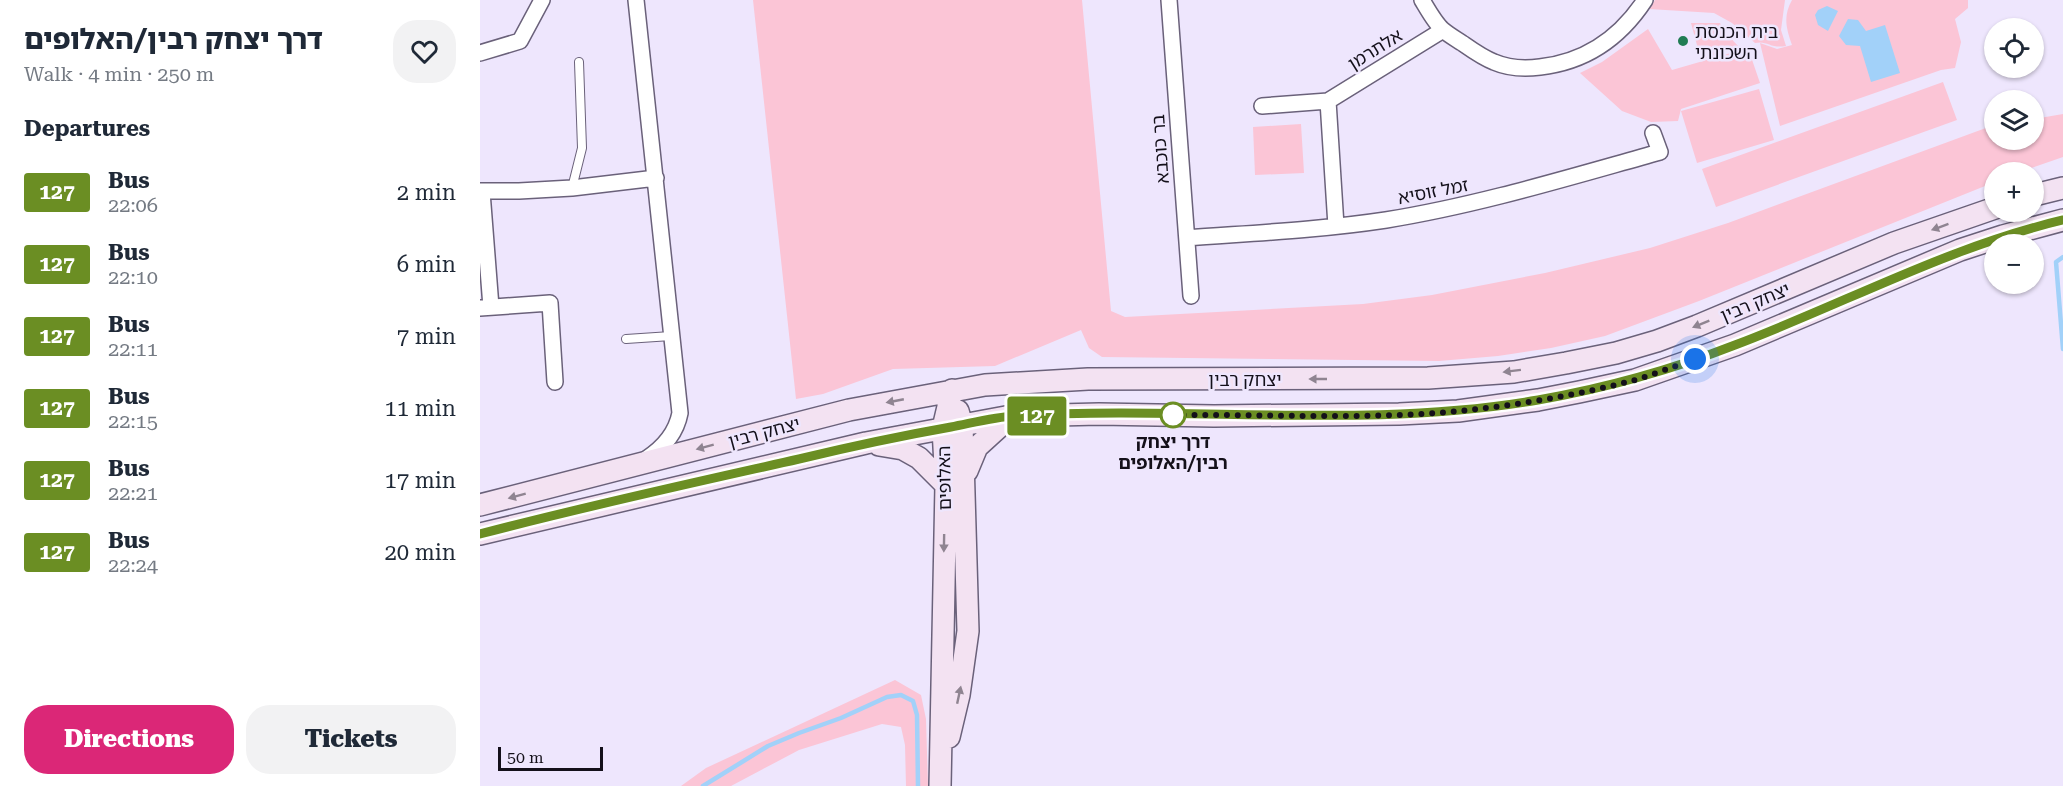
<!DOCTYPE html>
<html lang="en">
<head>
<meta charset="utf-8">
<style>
  body { margin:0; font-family:"Roboto Serif","Noto Sans Hebrew",serif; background:#f2f2f3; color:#1f2937; height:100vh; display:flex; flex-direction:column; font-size:22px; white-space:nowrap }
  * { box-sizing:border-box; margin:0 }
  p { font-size:20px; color:#747a83 }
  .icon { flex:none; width:33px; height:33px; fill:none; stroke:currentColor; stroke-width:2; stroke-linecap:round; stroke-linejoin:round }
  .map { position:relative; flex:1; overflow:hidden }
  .details { display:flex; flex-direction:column; background:#fff; width:480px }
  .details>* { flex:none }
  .badge { padding:0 12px; border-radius:4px; font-size:21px; line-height:39px }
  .buttons { position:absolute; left:1504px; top:18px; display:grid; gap:12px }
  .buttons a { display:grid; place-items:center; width:60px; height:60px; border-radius:50%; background:#fff; box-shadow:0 2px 4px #0004; font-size:30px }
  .scale { position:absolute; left:18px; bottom:15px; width:105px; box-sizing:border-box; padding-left:6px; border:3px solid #14101a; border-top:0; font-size:16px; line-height:21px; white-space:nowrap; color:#14101a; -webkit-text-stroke:4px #eee6fd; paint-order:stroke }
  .you { position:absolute; width:30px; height:30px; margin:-15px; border:4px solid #fff; border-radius:50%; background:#1a73e8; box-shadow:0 0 0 9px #1a73e833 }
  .map>.badge { position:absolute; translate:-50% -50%; box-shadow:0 0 0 3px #fff }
  h2 { padding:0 24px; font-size:22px; line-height:54px }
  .round { display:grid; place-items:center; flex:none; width:63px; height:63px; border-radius:24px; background:#f2f2f3 }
  .headline { display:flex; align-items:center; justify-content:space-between; height:102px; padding:0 24px }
  h1 { font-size:28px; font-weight:800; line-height:45px }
  .cta { display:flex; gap:12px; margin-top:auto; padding:12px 24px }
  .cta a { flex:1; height:69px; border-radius:24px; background:#db2777; color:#fff; font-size:24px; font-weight:800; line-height:69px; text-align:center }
  .cta a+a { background:#f2f2f3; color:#1f2937 }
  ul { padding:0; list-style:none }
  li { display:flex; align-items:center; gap:18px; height:72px; padding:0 24px }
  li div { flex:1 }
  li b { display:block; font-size:22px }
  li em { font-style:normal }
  li .badge { min-width:66px; font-weight:700; text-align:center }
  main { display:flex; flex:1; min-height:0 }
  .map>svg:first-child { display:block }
</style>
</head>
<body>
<main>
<section class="details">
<div class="headline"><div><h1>דרך יצחק רבין/האלופים</h1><p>Walk · 4 min · 250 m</p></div><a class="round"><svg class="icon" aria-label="heart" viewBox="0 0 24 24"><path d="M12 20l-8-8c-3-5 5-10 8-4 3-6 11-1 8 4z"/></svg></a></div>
<h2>Departures</h2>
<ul>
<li><span class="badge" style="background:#6b8e23;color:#fff">127</span><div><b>Bus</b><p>22:06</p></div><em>2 min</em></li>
<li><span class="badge" style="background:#6b8e23;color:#fff">127</span><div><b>Bus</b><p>22:10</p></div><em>6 min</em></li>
<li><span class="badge" style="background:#6b8e23;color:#fff">127</span><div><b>Bus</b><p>22:11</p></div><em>7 min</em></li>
<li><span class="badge" style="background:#6b8e23;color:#fff">127</span><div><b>Bus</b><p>22:15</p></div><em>11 min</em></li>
<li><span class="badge" style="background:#6b8e23;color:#fff">127</span><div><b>Bus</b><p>22:21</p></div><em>17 min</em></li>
<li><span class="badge" style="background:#6b8e23;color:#fff">127</span><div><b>Bus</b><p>22:24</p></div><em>20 min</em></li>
</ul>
<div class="cta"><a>Directions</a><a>Tickets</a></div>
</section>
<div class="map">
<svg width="1583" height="786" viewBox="0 0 1583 786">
  <rect width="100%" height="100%" fill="#eee6fd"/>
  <!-- green -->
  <path fill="#fbc5d6" d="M273,0H602L631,311L645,317L883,304L952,295L1065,273L1170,248L1248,223L1514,125L1515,140H1554V119L1583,114V157L1540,172H1515V182L1219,301L1125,336L1071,348L1018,356L959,361L622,357L609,348L601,330L515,366L413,369L343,394L316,399Z
    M1175,0H1305L1301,30L1306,46C1291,49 1287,40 1275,43L1252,23L1234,13L1169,9Z
    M1312,0H1488V8L1475,19L1481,42L1475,68L1461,70L1300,126L1280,43L1297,49L1312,45C1306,28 1303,16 1312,0Z
    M1211,23H1240L1244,31L1259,47L1221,60Z
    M1168,29L1192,70L1268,48L1280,83L1201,109L1198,121L1171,122L1142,111L1100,73L1122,62Z
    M1463,82L1477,120L1236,207L1222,169Z
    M1279,89L1294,140L1217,163L1201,111Z
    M821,124L824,173L775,175L773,127Z
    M415,680L441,695L446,719L448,786H426L425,745L421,727L402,724L319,750L251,786H201L226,768Z"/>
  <!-- water -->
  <path fill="#a2d1f9" d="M1347,6L1358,11L1348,31L1338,25L1335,15L1338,10Z
    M1368,19L1378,20L1386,31L1405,25L1420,73L1391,82L1380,46L1366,45L1359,36Z"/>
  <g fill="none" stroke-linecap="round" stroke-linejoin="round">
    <!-- stream -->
    <path stroke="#a2d1f9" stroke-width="4.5" d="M1583,257L1576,262L1583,349
      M223,786L288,746L319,733L361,718L407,697L421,695L433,701L437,715L438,786"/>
    <!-- lane casing -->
    <g stroke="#6a617a" stroke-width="10">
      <path id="lane" d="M92,188L102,148L99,62
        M146,339L191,336"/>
    </g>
    <!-- street casing -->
    <g stroke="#6a617a" stroke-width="18">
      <path id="street" d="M156,0L200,413C196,434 183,448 166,459
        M689,0L711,296
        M942,0C948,10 955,23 963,30C969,35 976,39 982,43C992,50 1003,58 1014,62C1028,68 1045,69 1060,67C1105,62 1140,38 1165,0
        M0,53L40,41L62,0
        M782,106L848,101
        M0,191H39L92,188L176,178
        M2,192L11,307
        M856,226L848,101L963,30
        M707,238C773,233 840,230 906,220C999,205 1090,177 1180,152L1173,133
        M0,308L70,303L75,382"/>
    </g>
    <!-- secondary casing -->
    <g stroke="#6a617a" stroke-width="24">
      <path id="secondary" d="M1554,195L1583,188
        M399,445L423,449L439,458L466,485
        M487,471L497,447L530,417
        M0,505L369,410L505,385L608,379L948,378L1034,372L1086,363L1136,353L1177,341L1217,326L1414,243L1515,208
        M0,534L386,443L531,416L619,414L734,416L919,414L978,411L1058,400L1099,392L1155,380L1255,345L1480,250L1523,236L1583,220
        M469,737L479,695L488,631L482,425L478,411
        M460,786L466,485L463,428L472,390"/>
    </g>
    <!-- lane -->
    <use href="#lane" stroke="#fff" stroke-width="8"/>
    <!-- street -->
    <use href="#street" stroke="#fff" stroke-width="15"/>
    <!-- secondary -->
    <use href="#secondary" stroke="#f3e2f2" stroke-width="21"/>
  </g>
  <!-- one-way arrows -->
  <defs><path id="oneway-solid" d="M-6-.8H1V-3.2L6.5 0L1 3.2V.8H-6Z" transform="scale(1.5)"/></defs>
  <g fill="#8f8491">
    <use href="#oneway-solid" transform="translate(1460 227) rotate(160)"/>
    <use href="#oneway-solid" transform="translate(1221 324) rotate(158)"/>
    <use href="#oneway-solid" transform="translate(1032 371) rotate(173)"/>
    <use href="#oneway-solid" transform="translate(838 379) rotate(-180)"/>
    <use href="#oneway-solid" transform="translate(415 401) rotate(169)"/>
    <use href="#oneway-solid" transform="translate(225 447) rotate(165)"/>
    <use href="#oneway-solid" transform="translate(37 496) rotate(165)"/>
    <use href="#oneway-solid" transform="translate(464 543) rotate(91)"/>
    <use href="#oneway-solid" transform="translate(479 695) rotate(-78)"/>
  </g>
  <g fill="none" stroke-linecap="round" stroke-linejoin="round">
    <!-- line casing -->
    <g stroke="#fff" stroke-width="14">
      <path id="line" d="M0,534C106,506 212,483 319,459C369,447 420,436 471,427C492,423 514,417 535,416C709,405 885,430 1058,400C1126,388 1191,370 1255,345C1364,304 1468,247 1583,220"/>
    </g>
    <!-- line -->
    <use href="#line" stroke="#6b8e23" stroke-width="9"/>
    <!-- walk -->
    <path stroke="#14101a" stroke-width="6" stroke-dasharray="0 10.8" d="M693,415C788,414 886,420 980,411C1038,405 1098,395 1155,380C1175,374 1195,366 1215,359"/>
  </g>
  <!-- markers -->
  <circle fill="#207c53" stroke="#eee6fd" stroke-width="2" cx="1203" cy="41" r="6"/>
  <circle fill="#fff" stroke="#6b8e23" stroke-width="3" cx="693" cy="415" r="12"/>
  <g text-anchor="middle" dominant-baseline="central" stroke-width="5" stroke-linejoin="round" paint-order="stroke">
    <!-- poi labels -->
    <g font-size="18" fill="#14101a" stroke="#eee6fd" text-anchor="start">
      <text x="1215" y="31">בית הכנסת<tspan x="1215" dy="21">השכונתי</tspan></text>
    </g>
    <!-- street labels -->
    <g font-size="18" fill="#14101a" stroke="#eee6fd">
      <text transform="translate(895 49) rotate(-32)">אלתרמן</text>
      <text transform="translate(680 149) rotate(-94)">בר כוכבא</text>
      <text transform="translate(953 191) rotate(-11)">זמל זוסיא</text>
      <text transform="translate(1275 302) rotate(-23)">יצחק רבין</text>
      <text x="765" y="379">יצחק רבין</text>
      <text transform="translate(284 432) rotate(-15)">יצחק רבין</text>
      <text transform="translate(464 478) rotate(-91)">האלופים</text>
    </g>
    <!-- stop labels -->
    <g font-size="18" font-weight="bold" fill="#14101a" stroke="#eee6fd">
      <text x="693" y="441">דרך יצחק<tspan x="693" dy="21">רבין/האלופים</tspan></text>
    </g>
  </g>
</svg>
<div class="buttons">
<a><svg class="icon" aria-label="locate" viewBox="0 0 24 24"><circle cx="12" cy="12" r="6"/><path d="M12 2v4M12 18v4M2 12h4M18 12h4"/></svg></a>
<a><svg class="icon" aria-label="layers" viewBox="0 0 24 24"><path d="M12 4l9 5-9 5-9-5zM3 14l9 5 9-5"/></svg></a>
<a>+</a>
<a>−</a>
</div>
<div class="scale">50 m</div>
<div class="you" style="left:1215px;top:359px"></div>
<b class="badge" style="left:557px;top:416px;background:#6b8e23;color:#fff">127</b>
</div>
</main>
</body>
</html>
